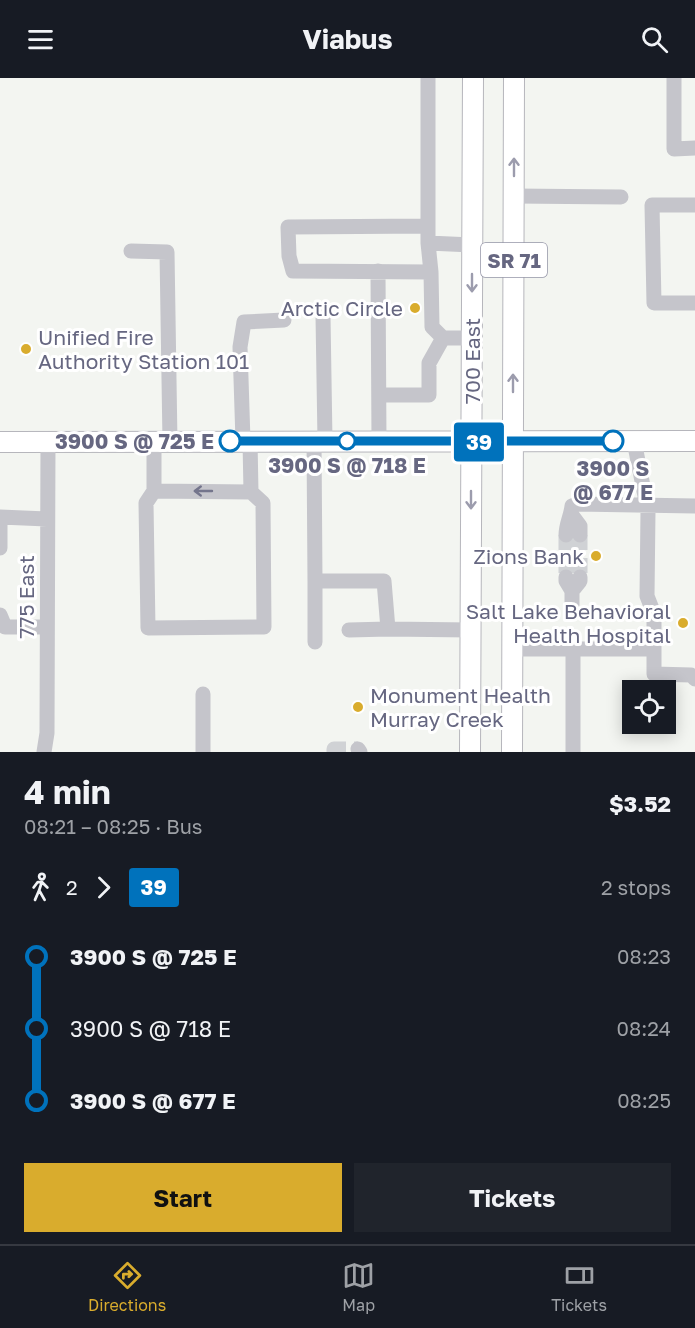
<!DOCTYPE html>
<html lang="en">
<head>
<meta charset="utf-8">
<style>
  body { margin:0; font-family:"Golos Text",sans-serif; background:#20242c; color:#f1f3f6; height:100vh; display:flex; flex-direction:column; font-size:22px; white-space:nowrap }
  * { box-sizing:border-box; margin:0 }
  p { font-size:20px; color:#9ea1a6 }
  .icon { flex:none; width:33px; height:33px; fill:none; stroke:currentColor; stroke-width:2; stroke-linecap:round; stroke-linejoin:round }
  .map { position:relative; height:674px; overflow:hidden }
  .side { display:flex; flex-direction:column; background:#171b24; flex:1 }
  .side>* { flex:none }
  .badge { padding:0 12px; border-radius:4px; font-size:21px; line-height:39px }
  .controls { position:absolute; left:622px; top:602px; display:grid; gap:12px }
  .controls a { display:grid; place-items:center; width:54px; height:54px; border-radius:0px; background:#171b24; box-shadow:0 3px 15px #0003; font-size:30px }
  .map>.badge { position:absolute; translate:-50% -50%; box-shadow:0 0 0 3px #fff }
  .legs { display:flex; align-items:center; gap:9px; height:66px; padding:0 24px; font-size:20px }
  .legs p { margin-inline-start:auto }
  .summary { display:flex; align-items:center; justify-content:space-between; height:102px; padding:0 24px }
  h1 { font-size:33px; font-weight:700; line-height:45px }
  .action { display:flex; gap:12px; margin-top:auto; padding:12px 24px }
  .action a { flex:1; height:69px; border-radius:0px; background:#d9ac2d; color:#111; font-size:24px; font-weight:700; line-height:69px; text-align:center }
  .action a+a { background:#20242c; color:#f1f3f6 }
  ul { padding:0 24px; list-style:none }
  li { display:flex; align-items:center; gap:21px; height:72px; font-size:22px }
  li i { display:grid; place-items:center; width:9px; height:100%; margin:0 8px; background:currentColor }
  li i::after { content:''; width:15px; height:15px; margin:-8px; border:4px solid; border-radius:50%; background:#171b24 }
  li p { margin-inline-start:auto }
  li:first-child i { background:linear-gradient(#0000 50%,currentColor 0) }
  li:last-child i { background:linear-gradient(currentColor 50%,#0000 0) }
  header { display:flex; justify-content:space-between; align-items:center; height:78px; padding:0 24px; background:#171b24; font-size:27px; font-weight:700 }
  .tabs { display:flex; justify-content:space-around; align-items:center; height:84px; border-top:2px solid #363941; background:#171b24; font-size:16px; color:#9ea1a6 }
  .tabs a { display:grid; justify-items:center; gap:3px }
  .tabs .on { color:#d9ac2d }
  .map>svg:first-child { display:block }
</style>
</head>
<body>
<header><svg class="icon" aria-label="menu" viewBox="0 0 24 24"><path d="M4 6h16M4 12h16M4 18h16"/></svg>Viabus<svg class="icon" aria-label="search" viewBox="0 0 24 24"><circle cx="10" cy="10" r="6"/><path d="M15 15l6 6"/></svg></header>
<div class="map">
<svg width="695" height="674" viewBox="0 0 695 674">
  <rect width="100%" height="100%" fill="#f3f5f1"/>
  <g fill="none" stroke-linecap="round" stroke-linejoin="round">
    <!-- minor-tunnel -->
    <path stroke="#d0d2d5" stroke-width="15" stroke-dasharray="15 8" stroke-linecap="butt" d="M566,457V499
      M580,457V499
      M334,674V671H358"/>
    <!-- major casing -->
    <g stroke="#b6b6bc" stroke-width="22">
      <path id="major" d="M0,364L695,363
        M470,674L473,0
        M512,674L514,0"/>
    </g>
    <!-- minor -->
    <path stroke="#c5c5cb" stroke-width="15" d="M428,0V165L431,194L432,249L443,260H472
      M674,0V71L695,70
      M514,118L621,119
      M695,127H652L654,225H695
      M428,148L288,149L289,178L293,193L431,194
      M428,165L472,167
      M131,173L167,174L170,364
      M378,193L379,363
      M323,238L325,363
      M379,317H429V285L443,260
      M243,363L240,269L244,244L284,242
      M314,363L315,503
      M154,364V413L146,425L148,550L264,549L263,425L251,414L250,363
      M154,413L251,414
      M571,436L580,448V457
      M566,457C566,446 571,438 572,428L577,426L695,428
      M0,470V439L47,441
      M566,499V503L572,513V527
      M572,513L580,503V499
      M0,537L5,549H47
      M349,552L388,551
      M315,564V503H384L388,551L471,552
      M513,571H573V674
      M573,571H654V536L647,518L648,433L634,363
      M654,571V596L691,597L695,601
      M358,671L360,674
      M44,674L47,655L48,364
      M203,674V616"/>
    <!-- major -->
    <use href="#major" stroke="#fff" stroke-width="20"/>
  </g>
  <!-- one-way arrows -->
  <defs><path id="oneway-shaft" d="M-6 0H5M1.5-3L5.5 0L1.5 3" fill="none" stroke-width="1.6" stroke-linecap="round" stroke-linejoin="round" transform="scale(1.5)"/></defs>
  <g stroke="#9c9cad">
    <use href="#oneway-shaft" transform="translate(514 89) rotate(-90)"/>
    <use href="#oneway-shaft" transform="translate(472 205) rotate(90)"/>
    <use href="#oneway-shaft" transform="translate(513 305) rotate(-90)"/>
    <use href="#oneway-shaft" transform="translate(471 422) rotate(90)"/>
  </g>
  <use stroke="#74758c" href="#oneway-shaft" transform="translate(203 413) rotate(-180)"/>
  <g fill="none" stroke-linecap="round" stroke-linejoin="round">
    <!-- line-1 casing -->
    <g stroke="#fff" stroke-width="14">
      <path id="line-1" d="M230,363H613"/>
    </g>
    <!-- line-1 -->
    <use href="#line-1" stroke="#0072bc" stroke-width="9"/>
  </g>
  <!-- markers -->
  <g fill="#d9ac2d" stroke="#fff" stroke-width="2">
    <circle cx="415" cy="230" r="6"/>
    <circle cx="26" cy="271" r="6"/>
    <circle cx="596" cy="478" r="6"/>
    <circle cx="683" cy="545" r="6"/>
    <circle cx="358" cy="629" r="6"/>
  </g>
  <g fill="#fff" stroke="#0072bc" stroke-width="3">
    <circle cx="230" cy="363" r="10"/>
    <circle cx="347" cy="363" r="8"/>
    <circle cx="613" cy="363" r="10"/>
  </g>
  <g text-anchor="middle" dominant-baseline="central" stroke-width="6" stroke-linejoin="round" paint-order="stroke">
    <!-- shield labels -->
    <rect fill="#fff" stroke="#9495a7" stroke-width="1.5" x="481" y="165" width="66" height="34" rx="4.5"/>
    <g font-size="20" font-weight="bold" fill="#666781">
      <text x="514" y="182">SR 71</text>
    </g>
    <!-- poi labels -->
    <g font-size="21" fill="#666781" stroke="#fff" text-anchor="end">
      <text x="403" y="230">Arctic Circle</text>
      <text x="38" y="259" text-anchor="start">Unified Fire<tspan x="38" dy="24">Authority Station 101</tspan></text>
      <text x="584" y="478">Zions Bank</text>
      <text x="671" y="533">Salt Lake Behavioral<tspan x="671" dy="24">Health Hospital</tspan></text>
      <text x="370" y="617" text-anchor="start">Monument Health<tspan x="370" dy="24">Murray Creek</tspan></text>
    </g>
    <!-- street labels -->
    <g font-size="21" fill="#666781" stroke="#fff">
      <text transform="translate(472 283) rotate(-90)">700 East</text>
      <text transform="translate(26 519) rotate(-90)">775 East</text>
    </g>
    <!-- stop labels -->
    <g font-size="21" font-weight="bold" fill="#666781" stroke="#fff">
      <text x="214" y="363" text-anchor="end">3900 S @ 725 E</text>
      <text x="347" y="387">3900 S @ 718 E</text>
      <text x="613" y="390">3900 S<tspan x="613" dy="24">@ 677 E</tspan></text>
    </g>
  </g>
</svg>
<div class="controls">
<a><svg class="icon" aria-label="locate" viewBox="0 0 24 24"><circle cx="12" cy="12" r="6"/><path d="M12 2v4M12 18v4M2 12h4M18 12h4"/></svg></a>
</div>
<b class="badge" style="left:479px;top:364px;background:#0072bc;color:#fff">39</b>
</div>
<section class="side">
<div class="summary"><div><h1>4 min</h1><p>08:21 – 08:25 · Bus</p></div><b>$3.52</b></div>
<div class="legs"><svg class="icon" aria-label="walk" viewBox="0 0 24 24"><circle cx="13" cy="4" r="2"/><path d="M13 8l-2 6 4 7M11 14l-3 7M7 12l3-4h3l4 4"/></svg>2<svg class="icon" aria-label="forward" viewBox="0 0 24 24"><path d="M9 5l7 7-7 7"/></svg><b class="badge" style="background:#0072bc;color:#fff">39</b><p>2 stops</p></div>
<ul>
<li><i style="color:#0072bc"></i><b>3900 S @ 725 E</b><p>08:23</p></li>
<li><i style="color:#0072bc"></i><span>3900 S @ 718 E</span><p>08:24</p></li>
<li><i style="color:#0072bc"></i><b>3900 S @ 677 E</b><p>08:25</p></li>
</ul>
<div class="action"><a>Start</a><a>Tickets</a></div>
</section>
<nav class="tabs">
<a class="on"><svg class="icon" aria-label="directions" viewBox="0 0 24 24"><path d="M12 3l9 9-9 9-9-9zM9 14v-3h6M13 9l2 2-2 2"/></svg>Directions</a>
<a><svg class="icon" aria-label="map" viewBox="0 0 24 24"><path d="M3 6l6-2 6 2 6-2v14l-6 2-6-2-6 2zM9 4v14M15 6v14"/></svg>Map</a>
<a><svg class="icon" aria-label="tickets" viewBox="0 0 24 24"><path d="M3 7h18v10H3zM15 7v10"/></svg>Tickets</a>
</nav>
</body>
</html>
